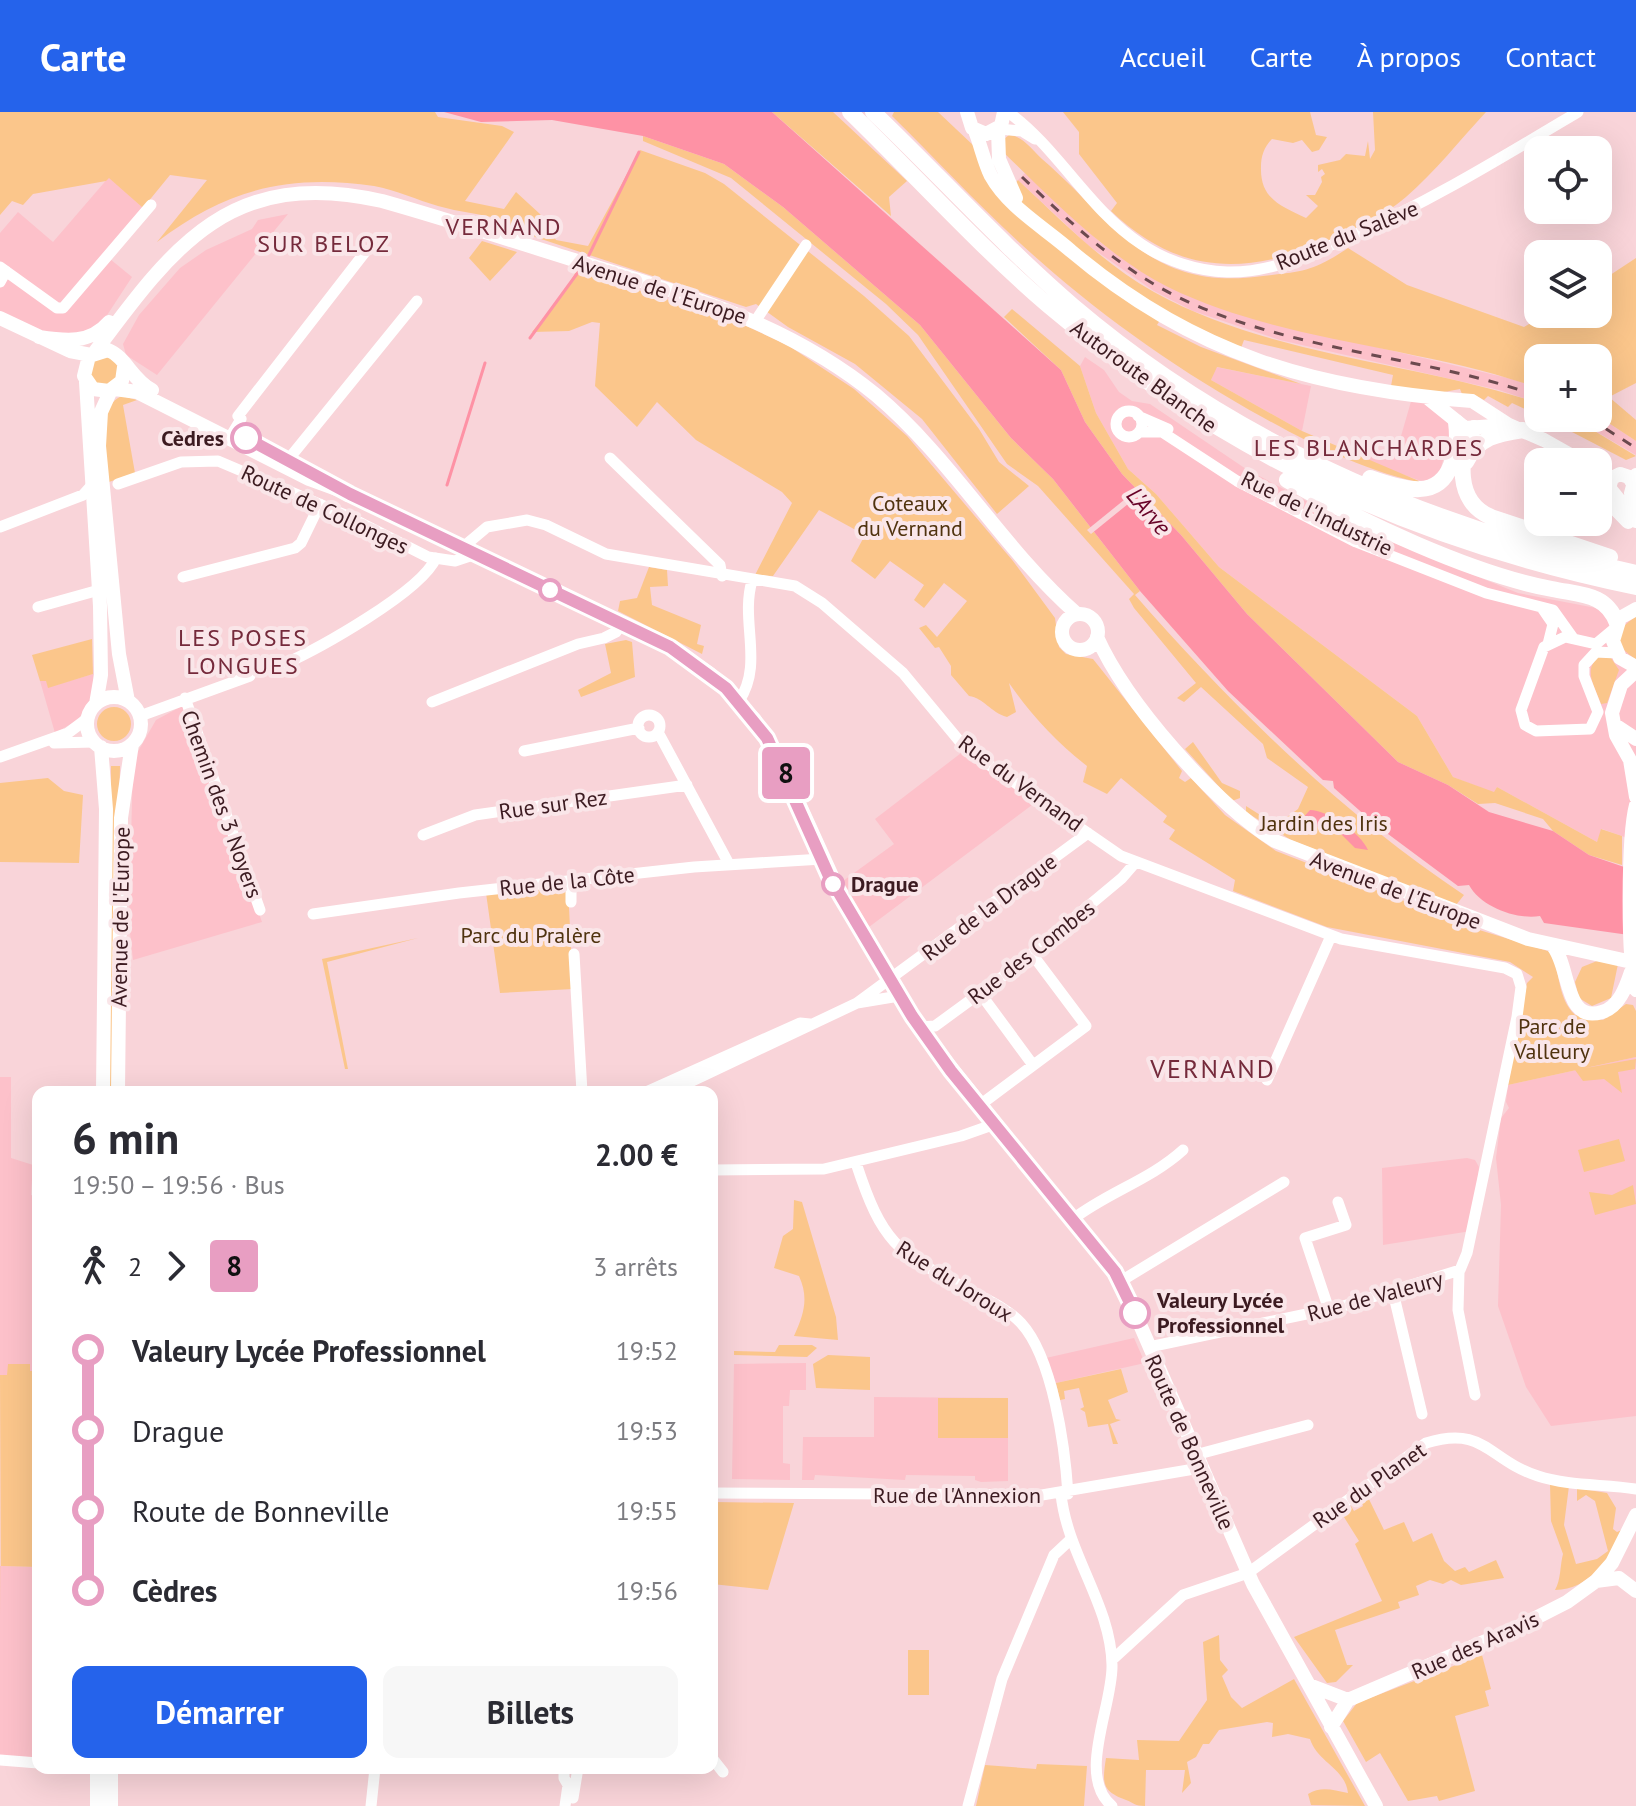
<!DOCTYPE html>
<html lang="fr">
<head>
<meta charset="utf-8">
<style>
  body { margin:0; font-family:"PT Sans",sans-serif; background:#f7f7f7; color:#2b2b33; height:100vh; display:flex; flex-direction:column; font-size:30px; white-space:nowrap }
  * { box-sizing:border-box; margin:0 }
  p { font-size:26px; color:#7c7c81 }
  .icon { flex:none; width:44px; height:44px; fill:none; stroke:currentColor; stroke-width:2; stroke-linecap:round; stroke-linejoin:round }
  .map { position:relative; flex:1; overflow:hidden }
  .side { position:absolute; left:32px; top:974px; width:686px; height:688px; display:flex; flex-direction:column; background:#fff; border-radius:16px; box-shadow:0 8px 32px #0002 }
  .side>* { flex:none }
  .badge { padding:0 16px; border-radius:6px; font-size:28px; line-height:52px }
  .controls { position:absolute; left:1524px; top:24px; display:grid; gap:16px }
  .controls a { display:grid; place-items:center; width:88px; height:88px; border-radius:16px; background:#fff; box-shadow:0 8px 32px #0002; font-size:40px }
  .map>.badge { position:absolute; translate:-50% -50%; box-shadow:0 0 0 4px #fff }
  .legs { display:flex; align-items:center; gap:12px; height:88px; padding:0 40px; font-size:26px }
  .legs p { margin-inline-start:auto }
  .head { display:flex; align-items:center; justify-content:space-between; height:136px; padding:0 40px }
  h1 { font-size:44px; font-weight:600; line-height:60px }
  .action { display:flex; gap:16px; margin-top:auto; padding:16px 40px }
  .action a { flex:1; height:92px; border-radius:16px; background:#2563eb; color:#fff; font-size:32px; font-weight:600; line-height:92px; text-align:center }
  .action a+a { background:#f7f7f7; color:#2b2b33 }
  ul { padding:0 40px; list-style:none }
  li { display:flex; align-items:center; gap:28px; height:80px; font-size:30px }
  li i { display:grid; place-items:center; width:12px; height:100%; margin:0 10px; background:currentColor }
  li i::after { content:''; width:20px; height:20px; margin:-10px; border:6px solid; border-radius:50%; background:#fff }
  li p { margin-inline-start:auto }
  li:first-child i { background:linear-gradient(#0000 50%,currentColor 0) }
  li:last-child i { background:linear-gradient(currentColor 50%,#0000 0) }
  header { display:flex; align-items:center; gap:48px; box-sizing:border-box; height:112px; padding:0 40px; background:#2563eb; color:#fff }
  header strong { font-size:38px }
  nav { display:flex; gap:44px; margin-inline-start:auto; font-size:28px }
  .map>svg:first-child { display:block }
</style>
</head>
<body>
<header>
<strong>Carte</strong>
<nav><a>Accueil</a><a>Carte</a><a>À propos</a><a>Contact</a></nav>
</header>
<div class="map">
<svg width="1636" height="1694" viewBox="0 0 1636 1694">
  <rect width="100%" height="100%" fill="#f9d4d9"/>
  <!-- built -->
  <path fill="#fdc1ca" d="M1025,61L1101,131L1136,156L1192,185L1242,203L1516,268L1538,276V291L1499,278L1280,228L1193,199L1154,179L1089,134L1018,68Z
    M109,65L143,96L110,147L132,165L98,217L91,221L46,223L0,204V121L18,100L53,130Z
    M288,102L157,263L126,243L123,232L139,203L180,156L206,138L252,117L258,108Z
    M1085,245L1104,258L1119,280L1132,289L1150,292L1246,357L1355,415L1518,481L1617,500L1636,491V729L1602,717L1597,730L1497,675L1494,681L1453,665L1417,604L1219,455L1156,382L1128,357L1096,301L1080,254Z
    M1216,255L1311,274L1302,319L1211,268Z
    M1414,279L1439,281L1452,316L1440,359L1433,368L1421,369L1368,350L1370,341L1397,338Z
    M1598,304L1636,329V343L1573,306Z
    M93,562L95,582L78,608L55,621L40,569H46L49,575Z
    M184,593L262,810L133,848L129,812L133,648L156,608Z
    M965,638L1036,690L869,815L843,769L894,732L875,707Z
    M1636,945V1304L1551,1314L1526,1275L1498,1194L1501,1093L1496,1046L1501,1006L1509,996L1506,990L1508,973Z
    M0,965H11V1046L33,1053L31,1083L38,1085V1284L0,1270Z
    M1467,1046L1475,1048L1479,1055L1471,1119L1383,1133L1382,1056Z
    M1134,1226L1145,1251L1056,1271L1046,1246Z
    M806,1251V1278H790L789,1294H783V1351L790,1352V1368L732,1367L734,1252Z
    M874,1285L1008,1286V1369L981,1370L975,1368V1364L906,1363L905,1368L815,1363L814,1368H802L803,1325H874Z
    M0,1454L38,1455V1647L0,1645Z"/>
  <!-- green -->
  <path fill="#fbc68b" d="M0,0H435L438,5L502,14L514,20L465,89L504,97L516,80L540,102L556,128L588,134L640,38L705,61L724,72L864,184L909,224L979,317L999,350L1029,374L997,402L922,307L855,252L788,215L756,192L746,195L508,116L504,108C482,102 459,100 438,94C417,88 396,78 374,74C288,62 227,77 157,130L207,68L170,63L143,96L109,66L106,69L33,82L23,93L12,89L0,103Z
    M772,0H833L907,69L889,85L891,104Z
    M894,0H938L974,34L983,62L1001,87L1018,68C1061,108 1102,151 1154,180C1271,245 1413,249 1538,291V303L1512,291L1508,295L1488,284L1484,288L1473,282H1462L1460,277L1439,281L1391,274L1393,263L1244,228L1241,236L1165,200L1157,213L1201,235L1301,272L1217,255L1211,268L1302,319L1426,372C1368,360 1316,335 1264,306C1184,262 1108,209 1040,149C988,104 941,52 892,4Z
    M1063,0H1310L1316,23L1327,25L1319,38L1312,40L1302,28L1293,31L1272,27C1264,35 1261,44 1261,55C1260,87 1281,94 1306,106L1318,94L1306,83H1315L1322,70L1321,65L1325,62L1322,57L1318,60V53L1340,48L1346,42L1365,44L1368,29L1370,47L1375,38L1373,0H1486C1460,28 1435,60 1406,85C1384,104 1358,116 1332,127C1248,164 1179,164 1111,99L1117,91L1079,42V20Z
    M1009,23C1022,23 1033,39 1042,47C1117,112 1149,180 1263,164C1304,159 1312,160 1348,136L1407,173L1524,215L1546,202H1598V171L1636,146V271L1609,285L1636,308V329L1598,304V246H1538V276C1419,233 1282,231 1168,175C1105,143 1054,89 1003,40L1004,27Z
    M643,24L724,52L783,95L920,213L1011,326L1053,367L1140,479L1135,483C1233,595 1340,700 1464,783L1456,793L1291,728L1246,700V694L1276,713L1298,697L1308,675L1267,646L1263,632L1201,575L1184,590L1177,586L1196,571L1134,496L1129,487L1134,482L1038,374L1007,352L918,223L886,192L731,66L643,29Z
    M482,129L517,140L490,169L469,146Z
    M577,158L742,212L789,234L854,277L907,324L1013,449L1055,506L1059,535L1066,542L1093,547L1182,659L1179,666L1185,670L1191,666L1225,703L1276,739L1476,817L1551,840C1561,862 1557,885 1575,903L1603,908L1626,892L1633,893L1636,899V945L1508,973L1527,871L1533,865L1510,850L1327,815L1233,779L1235,768L1169,727L1175,718L1163,710L1167,704L1121,666L1107,682L1083,670L1087,654C1056,630 1031,603 1009,571L1016,600L1007,605C990,600 984,586 969,584L951,563V554L939,535L935,536L919,516L926,513L937,525L967,489L944,471L924,496L914,488L924,473L890,449L875,467L851,449L865,423L819,398L773,464L755,463L792,391L782,380L696,328L657,290L637,315L595,274L600,211L592,210L569,219L532,220L562,184Z
    M1012,197L1080,254L1096,301L1128,357L1156,382L1219,455L1417,604L1453,665L1494,680L1497,675L1597,730L1601,717L1622,724V753L1589,743L1553,719L1543,707L1495,691L1478,692L1448,673L1398,650L1247,502L1181,423L1122,362L1085,310L1061,258L1004,205Z
    M90 259a14 14 0 1 1 28 0a14 14 0 1 1-28 0Z
    M122,284L137,288L123,293L135,361L106,371C106,347 94,295 122,284Z
    M1545,306H1573L1636,344L1626,348Z
    M649,455L667,458L668,474L650,475L652,493L701,513L697,532L704,534L702,542L618,499L620,489L637,486Z
    M1636,504V548L1619,534V518Z
    M92,527L93,562L48,576L46,569H40L32,543Z
    M626,528L632,530L635,565L581,585L578,578L611,561L605,532Z
    M1598,545L1611,546L1619,558L1607,591L1601,592C1595,575 1583,559 1598,545Z
    M97 612a17 17 0 1 1 34 0a17 17 0 1 1-34 0Z
    M1193,630L1222,671L1240,679V686L1232,689L1185,637Z
    M111,654H120L113,980H108Z
    M48,666L64,679L83,683L79,751L0,750V671Z
    M568,775L573,877L500,881L486,781L499,780L500,785L514,784L518,779Z
    M418,826L327,850L348,957H345L322,847Z
    M1597,849L1618,852L1611,886L1592,894L1579,886L1575,870L1582,855Z
    M1636,947L1635,957L1618,960L1622,981L1604,967L1583,969L1575,958Z
    M1619,1027L1625,1049L1584,1060L1578,1038Z
    M1633,1073L1636,1092L1595,1103L1589,1080L1612,1083Z
    M794,1088L802,1090L836,1205L838,1228L794,1224C804,1202 809,1186 799,1164L774,1156L783,1124L793,1117Z
    M779,1233H812L817,1236L807,1245L734,1243V1239L775,1240Z
    M828,1243L870,1245V1278L816,1276L813,1252Z
    M8,1252H30V1259H38V1455L1,1454V1503L0,1263H7Z
    M1121,1257L1128,1280L1108,1288L1116,1307L1121,1308L1110,1312L1118,1332H1113L1108,1312L1088,1315L1085,1300L1080,1297L1084,1295L1079,1276L1064,1279L1065,1287L1060,1288L1056,1271Z
    M938,1286H1008V1326H938Z
    M1550,1372L1569,1374L1564,1413L1576,1452L1597,1447L1608,1439L1595,1389L1586,1383L1577,1389V1376L1607,1381L1616,1396L1613,1417L1617,1420L1624,1417C1610,1445 1590,1478 1555,1478C1561,1468 1560,1453 1563,1442L1551,1409Z
    M1366,1381L1384,1418L1404,1410L1413,1430L1432,1421L1444,1449L1455,1459L1465,1455L1469,1460L1496,1448L1504,1466L1461,1473L1451,1468L1443,1472L1430,1468L1416,1474L1419,1483L1398,1490L1400,1496L1335,1518L1347,1553H1353L1336,1570L1327,1571L1294,1525L1382,1489L1355,1432L1359,1429L1342,1402L1351,1394L1354,1399L1363,1394L1360,1386Z
    M712,1390L794,1391L768,1478L712,1472Z
    M1219,1523L1220,1548L1228,1558L1222,1564L1231,1585L1242,1596L1294,1567L1365,1694L1311,1693L1308,1682C1321,1674 1333,1678 1348,1681C1345,1656 1318,1651 1310,1627L1288,1622L1272,1625L1273,1611L1267,1610L1219,1618L1209,1632H1203L1196,1645L1187,1650L1191,1671L1182,1681L1185,1658H1146L1145,1694C1135,1694 1134,1691 1126,1688C1102,1679 1102,1672 1106,1646L1139,1648L1137,1628L1179,1629L1207,1588L1203,1530Z
    M908,1538H929V1583H908Z
    M1482,1543L1491,1577L1485,1579L1489,1594L1455,1604L1475,1679L1439,1689L1437,1684L1408,1689L1380,1641L1366,1650L1343,1609L1357,1591Z
    M1037,1652L1087,1654L1084,1694H976L985,1653L1036,1657Z"/>
  <!-- water -->
  <path fill="#fe92a5" d="M444,0H772L1061,258L1085,310L1122,362L1181,423L1247,502L1398,650L1448,673L1489,700L1553,719L1589,743L1630,757L1636,824L1544,811L1540,804C1517,808 1481,795 1469,773L1458,774L1388,722L1386,713H1376L1334,676L1333,669L1323,668L1228,579L1140,479L1053,367L1011,326L920,213L783,95L724,52L643,24L552,8L481,10Z
    M1310,698C1327,698 1361,721 1368,738L1355,736L1336,717L1323,712L1313,717L1303,715L1301,708Z"/>
  <!-- pier -->
  <path fill="#f9d4d9" d="M1140,375L1144,379L1091,422L1087,418Z"/>
  <g fill="none" stroke-linecap="round" stroke-linejoin="round">
    <!-- stream -->
    <path stroke="#fe92a5" stroke-width="3" d="M589,143L639,40
      M530,226L579,159
      M447,373L485,251"/>
    <!-- minor -->
    <path stroke="#fff" stroke-width="11" d="M1008,0C1058,36 1088,97 1141,132C1166,149 1197,159 1227,160C1269,161 1306,144 1343,128C1426,92 1501,46 1578,0
      M999,17L1022,19L1035,27
      M0,155L57,196H63L151,93
      M0,170L6,159
      M756,208L806,133
      M1116 312a13 13 0 1 1 26 0a13 13 0 1 1-26 0Z
      M1138,304L1168,317
      M1139,320H1162L1237,369L1356,430L1486,481L1553,498L1573,526
      M229,327L241,307L238,304L366,139
      M610,346L720,453L722,464
      M283,354L417,189
      M118,372L181,350L218,349L343,402L428,445L455,449L476,442
      M0,415L83,383L92,373
      M462,436L487,415L527,408L546,413L606,442L795,474L822,491L903,561L966,637L1121,744L1341,827L1505,856L1517,862L1521,875L1517,905L1467,1141L1460,1158L1340,1195L1149,1235
      M183,465L295,436L301,431L320,392
      M38,495L99,478
      M1542,496L1553,512L1548,532
      M1614,517L1596,532L1565,525L1544,535L1521,598L1525,613L1536,619L1590,617L1598,600L1584,564V553L1596,540L1617,541
      M282,553C318,537 421,480 436,446
      M185,586L260,798
      M739,589C764,552 740,509 752,469
      M432,590L578,532L604,526L616,520L621,512
      M638 614a11 11 0 1 1 22 0a11 11 0 1 1-22 0Z
      M140,604L250,564
      M658,620L729,752
      M54,631L94,630
      M524,639L639,616
      M0,645L68,621L88,606
      M423,723L475,703L687,673
      M571,790V769
      M313,802L459,781L694,755L822,747
      M574,842L582,980
      M980,881L1033,953
      M857,891L1088,721
      M919,915L935,914L1013,857L1122,766L1135,751
      M1267,968L1331,824
      M646,980L800,911L810,912
      M669,980L857,891L899,884
      M980,993L1086,914L1032,842
      M856,1051C883,1133 896,1139 969,1178C987,1188 1007,1196 1021,1211C1053,1246 1065,1335 1068,1382
      M712,1058L824,1057L961,1024L995,1012
      M1073,1107C1108,1080 1150,1068 1183,1038
      M1459,1160L1458,1198L1475,1283
      M1121,1169L1284,1070
      M1393,1180L1422,1302
      M1329,1198L1305,1126L1346,1113L1338,1090
      M1195,1343L1308,1313
      M712,1381L1042,1383L1200,1356
      M1061,1382C1067,1442 1111,1493 1112,1553C1113,1594 1076,1664 1112,1694
      M1112,1548L1183,1483L1248,1461L1426,1331C1485,1313 1488,1348 1538,1364C1568,1374 1604,1372 1636,1377
      M712,1646L723,1660
      M0,1648L38,1651
      M564,1656V1666L568,1673L565,1694
      M573,1686L578,1656
      M371,1694L375,1656
      M968,1694L1002,1567L1054,1443L1070,1428"/>
    <!-- major -->
    <path stroke="#fff" stroke-width="14" d="M967,0L972,16L986,22L1001,14L1004,0
      M998,18L999,47L1016,86
      M975,19C981,34 984,50 991,64C1008,95 1045,116 1071,139C1194,243 1315,277 1472,289L1509,313L1544,328L1583,350
      M0,206L70,239L91,243
      M39,225C66,229 90,232 109,210
      M94,241C174,133 231,55 382,89C446,107 510,128 574,148C681,181 787,210 876,283C952,347 1002,436 1077,502
      M124,255L122,269L109,279L93,277L84,264L89,244L108,238C126,245 132,268 152,278
      M86,270L100,494L101,563L96,592
      M115,277L137,280L309,367L350,382L670,535L709,561L755,608L782,654L846,795L919,915L1121,1169L1253,1472L1376,1694
      M111,278L101,300L99,334L119,542L128,589
      M1429,287L1465,316L1509,313
      M1598,362L1636,409
      M1609,376L1612,366L1620,362L1629,365L1633,372
      M1598,379L1628,410
      M1635,403L1631,381L1636,363
      M1636,497L1620,506L1613,529L1620,546L1636,555
      M1062 520a18 18 0 1 1 36 0a18 18 0 1 1-36 0Z
      M1097,525C1126,590 1214,691 1275,729L1528,827L1636,851
      M1636,559L1621,573L1612,601L1616,623L1630,648L1636,685
      M87 612a27 27 0 1 1 54 0a27 27 0 1 1-54 0Z
      M1615,613L1636,627
      M101,635L106,697L103,980
      M1636,693C1628,723 1627,848 1636,878
      M1552,833C1571,853 1563,912 1602,900C1619,895 1626,875 1631,860
      M118,980L121,706L132,632
      M1596,1469L1619,1466L1636,1479
      M1309,1573L1348,1588
      M1331,1615L1348,1588L1514,1517L1567,1490L1596,1469L1612,1451L1636,1403
      M97,1656V1694
      M111,1694V1656"/>
    <!-- highway -->
    <path stroke="#fff" stroke-width="16" d="M850,0C916,64 979,134 1049,194C1223,341 1413,429 1636,475
      M873,0C940,64 1002,133 1073,194C1234,331 1431,415 1636,461
      M1474,316C1458,345 1455,390 1491,405L1610,445
      M1466,350C1479,325 1497,322 1523,318
      M1370,366C1399,375 1437,391 1451,353C1457,337 1458,326 1456,310
      M1287,368C1360,409 1471,462 1552,477C1580,483 1606,481 1617,511"/>
    <!-- rail -->
    <path stroke="#6c4a4f" stroke-width="3" stroke-dasharray="10 10" stroke-linecap="butt" d="M1022,65C1071,111 1119,157 1180,186C1292,240 1422,243 1538,284
      M1589,306L1636,336"/>
  </g>
  <g fill="none" stroke-linecap="round" stroke-linejoin="round">
    <!-- line-1 casing -->
    <g stroke="#fff" stroke-width="18">
      <path id="line-1" d="M246,326L350,382L670,535L726,576L767,626L829,764L912,904L951,959L1115,1160L1135,1201"/>
    </g>
    <!-- line-1 -->
    <use href="#line-1" stroke="#e89ec2" stroke-width="12"/>
  </g>
  <!-- markers -->
  <g fill="#fff" stroke="#e89ec2" stroke-width="4">
    <circle cx="246" cy="326" r="14"/>
    <circle cx="550" cy="478" r="10"/>
    <circle cx="833" cy="772" r="10"/>
    <circle cx="1135" cy="1201" r="14"/>
  </g>
  <g text-anchor="middle" dominant-baseline="central" stroke-width="8" stroke-linejoin="round" paint-order="stroke">
    <!-- street labels -->
    <g font-size="22" fill="#3c1b21" stroke="#fae6e9">
      <text transform="translate(1347 123) rotate(-22)">Route du Salève</text>
      <text transform="translate(660 177) rotate(18)">Avenue de l'Europe</text>
      <text transform="translate(1144 264) rotate(36)">Autoroute Blanche</text>
      <text transform="translate(325 397) rotate(25)">Route de Collonges</text>
      <text transform="translate(1317 401) rotate(26)">Rue de l'Industrie</text>
      <text transform="translate(1021 671) rotate(36)">Rue du Vernand</text>
      <text transform="translate(222 692) rotate(70)">Chemin des 3 Noyers</text>
      <text transform="translate(553 692) rotate(-8)">Rue sur Rez</text>
      <text transform="translate(567 769) rotate(-6)">Rue de la Côte</text>
      <text transform="translate(1396 778) rotate(21)">Avenue de l'Europe</text>
      <text transform="translate(989 795) rotate(-37)">Rue de la Drague</text>
      <text transform="translate(120 805) rotate(-89)">Avenue de l'Europe</text>
      <text transform="translate(1031 840) rotate(-38)">Rue des Combes</text>
      <text transform="translate(955 1169) rotate(32)">Rue du Joroux</text>
      <text transform="translate(1375 1184) rotate(-15)">Rue de Valeury</text>
      <text transform="translate(1190 1330) rotate(66)">Route de Bonneville</text>
      <text transform="translate(1369 1373) rotate(-35)">Rue du Planet</text>
      <text x="957" y="1383">Rue de l'Annexion</text>
      <text transform="translate(1475 1533) rotate(-24)">Rue des Aravis</text>
    </g>
    <!-- stop labels -->
    <g font-size="22" font-weight="bold" fill="#3c1b21" stroke="#fae6e9" text-anchor="start">
      <text x="224" y="326" text-anchor="end">Cèdres</text>
      <text x="851" y="772">Drague</text>
      <text x="1157" y="1188">Valeury Lycée<tspan x="1157" dy="25">Professionnel</tspan></text>
    </g>
    <!-- park labels -->
    <g font-size="22" fill="#50330f" stroke="#fae6e9">
      <text x="910" y="391">Coteaux<tspan x="910" dy="25">du Vernand</tspan></text>
      <text x="1324" y="711">Jardin des Iris</text>
      <text x="531" y="823">Parc du Pralère</text>
      <text x="1552" y="914">Parc de<tspan x="1552" dy="25">Valleury</tspan></text>
    </g>
    <!-- neighbourhood labels -->
    <g font-size="24" letter-spacing="2" fill="#752a3b" stroke="#fae6e9">
      <text x="504" y="114">VERNAND</text>
      <text x="324" y="131">SUR BELOZ</text>
      <text x="1369" y="335">LES BLANCHARDES</text>
      <text x="243" y="525">LES POSES<tspan x="243" dy="28">LONGUES</tspan></text>
    </g>
    <!-- water labels -->
    <g font-size="24" font-style="italic" fill="#670227" stroke="#fae6e9">
      <text transform="translate(1149 399) rotate(50)">L'Arve</text>
    </g>
    <!-- quarter labels -->
    <g font-size="26" letter-spacing="2" fill="#752a3b" stroke="#fae6e9">
      <text x="1213" y="956">VERNAND</text>
    </g>
  </g>
</svg>
<div class="controls">
<a><svg class="icon" aria-label="locate" viewBox="0 0 24 24"><circle cx="12" cy="12" r="6"/><path d="M12 2v4M12 18v4M2 12h4M18 12h4"/></svg></a>
<a><svg class="icon" aria-label="layers" viewBox="0 0 24 24"><path d="M12 4l9 5-9 5-9-5zM3 14l9 5 9-5"/></svg></a>
<a>+</a>
<a>−</a>
</div>
<b class="badge" style="left:786px;top:661px;background:#e89ec2;color:#111">8</b>
<section class="side">
<div class="head"><div><h1>6 min</h1><p>19:50 – 19:56 · Bus</p></div><b>2.00 €</b></div>
<div class="legs"><svg class="icon" aria-label="walk" viewBox="0 0 24 24"><circle cx="13" cy="4" r="2"/><path d="M13 8l-2 6 4 7M11 14l-3 7M7 12l3-4h3l4 4"/></svg>2<svg class="icon" aria-label="forward" viewBox="0 0 24 24"><path d="M9 5l7 7-7 7"/></svg><b class="badge" style="background:#e89ec2;color:#111">8</b><p>3 arrêts</p></div>
<ul>
<li><i style="color:#e89ec2"></i><b>Valeury Lycée Professionnel</b><p>19:52</p></li>
<li><i style="color:#e89ec2"></i><span>Drague</span><p>19:53</p></li>
<li><i style="color:#e89ec2"></i><span>Route de Bonneville</span><p>19:55</p></li>
<li><i style="color:#e89ec2"></i><b>Cèdres</b><p>19:56</p></li>
</ul>
<div class="action"><a>Démarrer</a><a>Billets</a></div>
</section>
</div>
</body>
</html>
